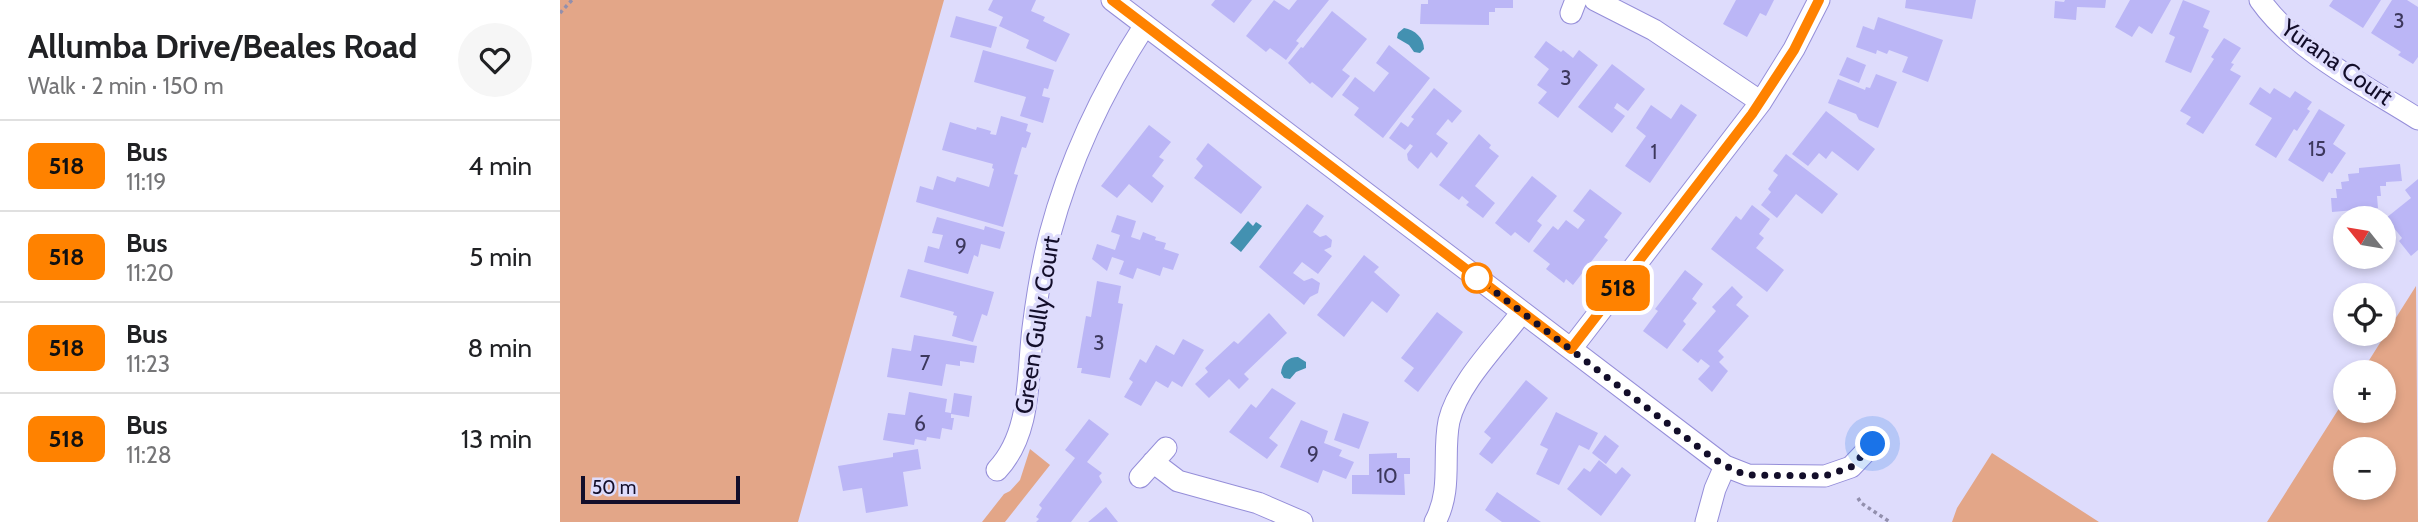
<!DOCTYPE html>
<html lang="en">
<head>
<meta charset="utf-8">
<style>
  body { margin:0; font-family:Cabin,sans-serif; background:#f6f6f6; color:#202124; height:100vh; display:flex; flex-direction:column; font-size:26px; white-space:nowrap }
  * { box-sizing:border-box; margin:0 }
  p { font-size:23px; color:#757577 }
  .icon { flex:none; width:38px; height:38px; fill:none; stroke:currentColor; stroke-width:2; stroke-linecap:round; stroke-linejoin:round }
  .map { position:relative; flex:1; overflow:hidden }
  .sheet { display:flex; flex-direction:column; background:#fff; width:560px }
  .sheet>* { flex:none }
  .badge { padding:0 14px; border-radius:10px; font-size:24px; line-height:46px }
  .needle { width:46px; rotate:300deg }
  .fabs { position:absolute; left:1773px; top:206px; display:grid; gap:14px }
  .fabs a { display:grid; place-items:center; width:63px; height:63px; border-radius:50%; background:#fff; box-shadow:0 4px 10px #0003; font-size:35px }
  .scale { position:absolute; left:21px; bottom:18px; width:159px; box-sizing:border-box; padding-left:7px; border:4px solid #130e2a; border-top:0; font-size:19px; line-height:24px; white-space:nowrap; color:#130e2a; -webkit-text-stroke:5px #dedcfc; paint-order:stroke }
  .you { position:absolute; width:35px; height:35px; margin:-18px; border:5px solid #fff; border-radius:50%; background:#1a73e8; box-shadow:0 0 0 10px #1a73e833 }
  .map>.badge { position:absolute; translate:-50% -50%; box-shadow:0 0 0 4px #fff }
  .round { display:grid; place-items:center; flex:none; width:74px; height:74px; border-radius:37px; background:#f6f6f6 }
  .summary { display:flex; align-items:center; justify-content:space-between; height:119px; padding:0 28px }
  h1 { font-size:33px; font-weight:800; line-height:52px }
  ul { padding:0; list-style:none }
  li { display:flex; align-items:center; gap:21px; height:91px; padding:0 28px; border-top:2px solid #e0e0e0 }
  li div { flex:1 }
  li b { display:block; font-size:26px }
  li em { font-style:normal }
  li .badge { min-width:77px; font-weight:700; text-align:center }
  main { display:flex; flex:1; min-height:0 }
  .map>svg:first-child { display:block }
</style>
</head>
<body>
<main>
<section class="sheet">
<div class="summary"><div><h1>Allumba Drive/Beales Road</h1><p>Walk · 2 min · 150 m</p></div><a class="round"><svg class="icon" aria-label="heart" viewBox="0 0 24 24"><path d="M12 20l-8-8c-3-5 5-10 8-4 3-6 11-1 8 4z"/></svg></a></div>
<ul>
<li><span class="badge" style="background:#ff8200;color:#111">518</span><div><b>Bus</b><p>11:19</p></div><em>4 min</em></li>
<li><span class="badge" style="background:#ff8200;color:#111">518</span><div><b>Bus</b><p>11:20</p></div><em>5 min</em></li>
<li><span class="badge" style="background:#ff8200;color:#111">518</span><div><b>Bus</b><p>11:23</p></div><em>8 min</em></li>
<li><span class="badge" style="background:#ff8200;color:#111">518</span><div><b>Bus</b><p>11:28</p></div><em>13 min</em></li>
</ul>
</section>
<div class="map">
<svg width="1858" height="522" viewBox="0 0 1858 522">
  <rect width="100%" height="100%" fill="#dedcfc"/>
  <!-- green -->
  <path fill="#e3a688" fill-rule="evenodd" d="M0,0H384L238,522H0Z
    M1856,286L1858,522H1707L1785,399V411H1824V373H1801ZM1785,450H1824V488H1785Z
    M470,449L490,465L445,522H422L444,494L450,491L460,480Z
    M1432,453L1539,522H1392L1397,508Z"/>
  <!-- water -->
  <path fill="#4391b1" d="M844,28C855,30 864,38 864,49L860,53L854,52L849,45L837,38L838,33Z
    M688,221L693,226L696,222L702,226L681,252L670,243Z
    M738,357L746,362V368L736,372L730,379L724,378L721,373C722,363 728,357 738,357Z"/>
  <!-- building -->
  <path fill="#bbb6f6" d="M433,0H476L471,11L485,17L483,21L510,34L496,62L466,48L469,40L439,26L443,17L428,10Z
    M655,0H692L674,23L651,5Z
    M714,0L729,10L737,0H769L736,41L739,43L726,60L710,48L706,52L686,36Z
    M868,0H953V8H935V12H929V25L860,24L861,4H868Z
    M1176,0H1214L1206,16L1200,13L1187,37L1163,24Z
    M1346,0H1416L1412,19L1345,8Z
    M1505,0H1546L1545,8L1517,7L1516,20L1494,18L1495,1L1504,2Z
    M1570,0H1611L1592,34L1579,26L1572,37L1555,27Z
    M1623,0L1650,11L1643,27L1649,30L1631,73L1605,62L1615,37L1609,34Z
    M1773,0H1821L1803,28L1769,6Z
    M1832,0H1847L1858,7V57L1853,64L1838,55L1841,52L1811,33Z
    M772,11L807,39L782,70L790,76L772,98L752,82L750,84L728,63L741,47L743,48Z
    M396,16L437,27L431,48L390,37Z
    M1318,17L1383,40L1368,82L1342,72L1348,57L1329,50L1327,54L1317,50L1316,54L1296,47L1303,26L1314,30Z
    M1664,38L1681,48L1671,63L1674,64L1670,70L1681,76L1643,134L1626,124L1631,117L1620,111L1654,59L1651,57Z
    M986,41L1001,52L1003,50L1013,58L1019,50L1038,65L998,118L978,103L987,92L977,85L989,69L974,57Z
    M829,45L870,78L823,138L794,115L799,108L782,95L795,77L814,92L829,73L816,63Z
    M423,50L494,70L488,89L484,88L482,96L490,98L483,123L460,116L466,97L414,82Z
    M1287,57L1306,65L1299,83L1279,75Z
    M1052,64L1085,89L1068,111L1057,103L1054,108L1065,116L1052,133L1018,107Z
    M1316,74L1337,82L1318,128L1299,120L1296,114L1268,103L1278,79L1305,90L1306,87L1310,88Z
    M1700,87L1710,94L1714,88L1730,98L1735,91L1752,102L1747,109L1750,111L1737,131L1734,129L1716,158L1695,145L1712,118L1689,104Z
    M874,88L902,111L892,123L888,119L876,134L888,143L877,158L871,152L858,169L848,160L847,154L853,146L850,144L845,150L829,138L841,122L848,127L854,119L851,117Z
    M1121,104L1137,115L1090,183L1065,166L1086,136L1076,128L1091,105L1111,119Z
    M1759,109L1785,125L1773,144L1786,153L1772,174L1769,172L1763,182L1728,160Z
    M1266,111L1315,149L1298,171L1272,151L1266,159L1259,153L1248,166L1232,154Z
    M441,116L468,124L466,131L471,133L466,148L462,147L454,174L458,175L443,227L356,202L360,186L373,190L377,176L395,182L397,177L429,187L434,169L432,168L433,164L382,150L390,122L416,130L417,127L431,131L430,134L436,135Z
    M589,125L611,142L599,157L604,160L592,176L604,186L592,203L569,184L557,198L541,186Z
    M919,134L931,145L929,148L939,156L915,186L935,203L923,218L906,205L909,202L902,196L899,200L879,185Z
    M648,143L702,187L681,214L634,178L643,166L636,159Z
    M1226,154L1278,194L1262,214L1236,194L1217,218L1201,205L1211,192L1208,189L1218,175L1213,171Z
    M1840,164L1842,181L1826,182V186H1820L1821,196H1817L1818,208L1772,212L1771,198H1777L1776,189H1782L1781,182L1789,181L1788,174L1799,173V168Z
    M972,176L997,196L977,221L982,225L969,243L955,232L951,236L935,223Z
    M1858,179V250L1851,256L1839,241L1842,238L1826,218L1851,198L1845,190Z
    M1030,189L1062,213L1044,237L1048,240L1013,285L1006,279L1004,283L986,269L990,264L973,251L993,226L998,230L1006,220L1018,229L1025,220L1013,211Z
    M747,204L764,216L753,232L760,237L766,235L772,240L771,247L764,250L772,256L758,274L742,262L733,273L744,281L752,278L760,283L758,293L750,297L744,305L699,267Z
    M1192,205L1210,219L1199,234L1204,238L1196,248L1224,270L1207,292L1151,249L1176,216L1181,220Z
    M557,215L576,221L571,237L580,240L583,232L596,237L595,240L606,243L604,249L619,254L613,270L603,267L600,276L577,268L573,279L559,274L564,261L552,257L547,271L532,259L537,244L555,250L560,235L551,232Z
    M377,217L424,230L425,226L445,232L440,249L421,244L418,257L414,255L408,274L364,262L368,246L379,249L383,235L372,233Z
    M804,255L819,267L814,272L840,295L827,313L812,301L784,337L757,315Z
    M348,269L434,292L427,316L422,314L413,342L392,336L397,316L393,315L394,312L340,297Z
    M1125,270L1143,284L1132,299L1137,303L1123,321L1126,324L1107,349L1083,331L1098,311L1095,309Z
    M537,281L561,286L558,303L563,304L550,378L521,373L522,368H517L526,316L531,317Z
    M1172,286L1183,297L1176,305L1189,316L1158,351L1164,357L1159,362L1168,371L1152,392L1138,379L1150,366L1141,359L1138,363L1122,350L1156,311L1152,307Z
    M877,312L903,332L858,392L844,381L854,368L841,358Z
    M709,313L727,333L684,374L689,379L679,389L669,379L649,398L635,384L648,372L645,368L674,341L678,344Z
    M354,335L417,346L414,363L400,361V366L386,364L382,386L327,377L332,348L351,351Z
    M623,339L644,350L622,387L612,381L608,388L596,381L581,406L564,397L573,382L569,379L580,359L586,363L596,345L614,355Z
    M966,380L988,398L932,464L919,454L931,438L924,432Z
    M712,388L736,403L709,438L718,445L707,459L669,432L691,404L696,408Z
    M349,392L387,399L385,412L391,413L394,393L412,396L409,417L391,414V418H394L392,430L382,428L380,439L367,437L366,441L355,439L354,445L323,440L328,413L345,415Z
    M996,412L1038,433L1029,450L1019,445L999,485L976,474L988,449L980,445Z
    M783,413L809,422L799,449L774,440Z
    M529,419L549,434L527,462L542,473L539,476L542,482L511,522H476L479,519L476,517L482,508L479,505L515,458L505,450Z
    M741,420L768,431L764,443L782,450L779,456L794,462L786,479L763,470L758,483L720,467Z
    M1045,435L1059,446L1046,464L1032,453Z
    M358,449L361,469L343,472L348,506L306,513L302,488L283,491L278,466L333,457V453Z
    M837,453V458H850V474H844L845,495L792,494V475H809V454Z
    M1039,460L1056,474L1062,467L1071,475L1041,516L1007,489L1024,468L1030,472Z
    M937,492L981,522H942L925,510Z
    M546,507L558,522H528Z"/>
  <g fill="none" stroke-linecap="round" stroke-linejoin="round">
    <!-- street casing -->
    <g stroke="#958ed9" stroke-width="23">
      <path id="street" d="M552,0L1165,466L1188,475L1265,476L1291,467L1313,444
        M1035,0L1094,30L1201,102
        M1700,0C1736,51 1806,86 1858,119
        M1011,13L1016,0
        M1011,349L1201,102L1234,49L1259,0
        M593,462L618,481L698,503L742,522
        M437,470C472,433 467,376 473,328C477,296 482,265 490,234C510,159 543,90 585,25
        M580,477L606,448
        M875,522C893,489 882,455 889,421C898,383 939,343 962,312
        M1146,522L1155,489L1165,466"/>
    </g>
    <!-- path -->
    <path stroke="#928fad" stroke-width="3.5" stroke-dasharray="3.5 3.5" stroke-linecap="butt" d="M0,13L12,0
      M1298,498L1301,503L1330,522"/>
    <!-- street -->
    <use href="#street" stroke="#fff" stroke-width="21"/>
  </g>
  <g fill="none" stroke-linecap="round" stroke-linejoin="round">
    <!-- line casing -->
    <g stroke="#fff" stroke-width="16">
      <path id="line" d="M552,0L1011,349L1192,114L1234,50L1259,0"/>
    </g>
    <!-- line -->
    <use href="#line" stroke="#ff8200" stroke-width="10"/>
    <!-- walk -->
    <path stroke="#130e2a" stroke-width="7" stroke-dasharray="0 12.6" d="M917,278L1154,459L1175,471L1188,475L1265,476L1291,467L1313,444"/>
  </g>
  <!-- markers -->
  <circle fill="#fff" stroke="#ff8200" stroke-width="3.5" cx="917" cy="278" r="14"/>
  <g text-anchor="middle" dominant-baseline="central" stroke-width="7" stroke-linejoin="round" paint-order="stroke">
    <!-- number labels -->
    <g font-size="21" fill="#3d385d">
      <text x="1839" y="20">3</text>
      <text x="1006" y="77">3</text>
      <text x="1757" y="148">15</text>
      <text x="1094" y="151">1</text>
      <text x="401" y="245">9</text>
      <text x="539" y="342">3</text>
      <text x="365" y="362">7</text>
      <text x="360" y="423">6</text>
      <text x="753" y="453">9</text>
      <text x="827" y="475">10</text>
    </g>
    <!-- street labels -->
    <g font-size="24" fill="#130e2a" stroke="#dedcfc">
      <text transform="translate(1777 62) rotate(35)">Yurana Court</text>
      <text transform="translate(477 325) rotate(-81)">Green Gully Court</text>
    </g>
  </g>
</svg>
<div class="fabs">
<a><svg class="needle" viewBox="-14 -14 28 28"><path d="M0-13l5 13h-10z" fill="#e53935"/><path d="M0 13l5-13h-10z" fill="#757577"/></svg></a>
<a><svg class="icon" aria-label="locate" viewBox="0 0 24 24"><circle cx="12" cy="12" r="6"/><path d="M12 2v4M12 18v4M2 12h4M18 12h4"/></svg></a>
<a>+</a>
<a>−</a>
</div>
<div class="scale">50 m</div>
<div class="you" style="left:1313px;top:444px"></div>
<b class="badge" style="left:1058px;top:288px;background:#ff8200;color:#111">518</b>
</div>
</main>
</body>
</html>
